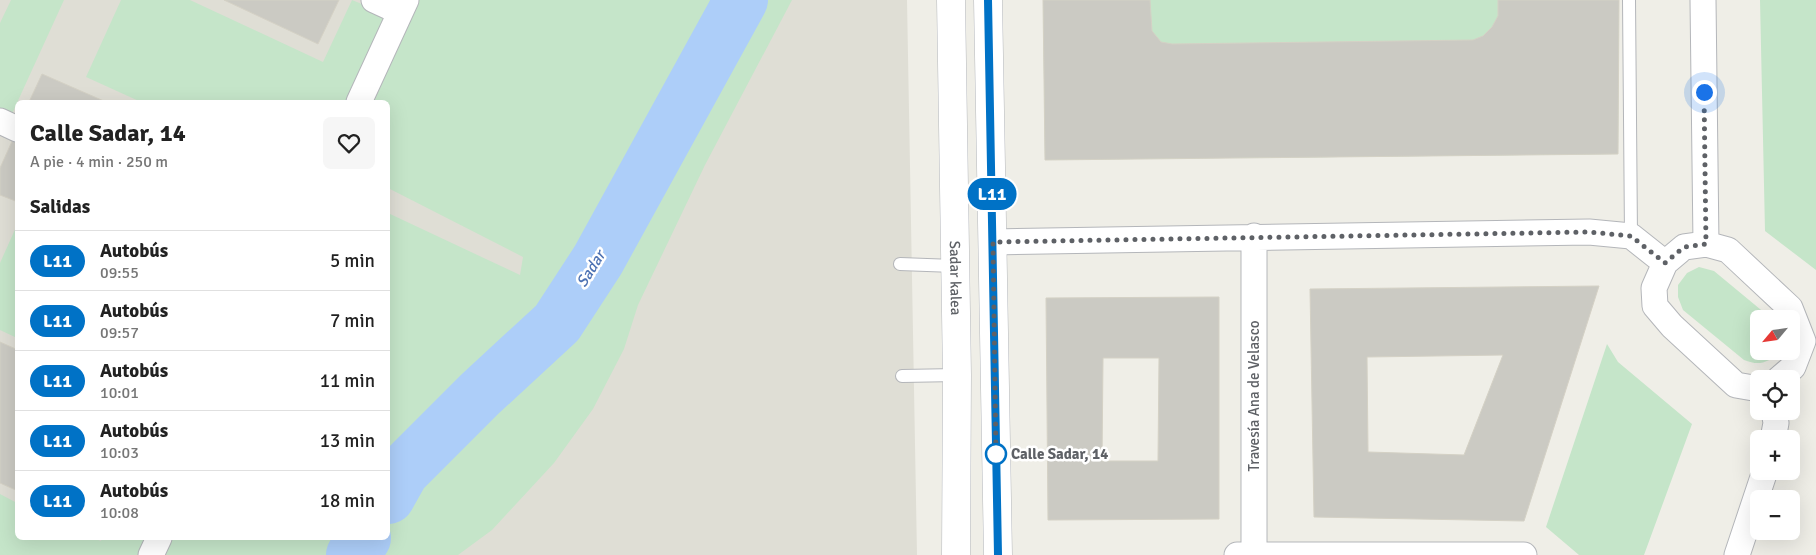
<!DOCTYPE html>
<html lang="es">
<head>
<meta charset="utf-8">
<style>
  body { margin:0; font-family:Signika,sans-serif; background:#f6f6f6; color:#222; height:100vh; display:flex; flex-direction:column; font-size:19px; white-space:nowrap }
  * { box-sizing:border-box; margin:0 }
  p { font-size:16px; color:#767676 }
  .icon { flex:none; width:28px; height:28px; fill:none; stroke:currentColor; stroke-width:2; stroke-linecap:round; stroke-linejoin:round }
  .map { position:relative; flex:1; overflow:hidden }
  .sheet { position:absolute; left:15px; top:100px; width:375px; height:440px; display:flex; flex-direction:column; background:#fff; border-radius:8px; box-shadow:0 5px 20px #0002 }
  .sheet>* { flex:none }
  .badge { padding:0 10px; border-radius:16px; font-size:18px; line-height:32px }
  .needle { width:32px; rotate:241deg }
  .fabs { position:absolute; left:1750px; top:310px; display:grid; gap:10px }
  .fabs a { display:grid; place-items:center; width:50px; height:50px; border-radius:8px; background:#fff; box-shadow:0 5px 20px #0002; font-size:25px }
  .you { position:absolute; width:25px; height:25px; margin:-12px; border:4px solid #fff; border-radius:50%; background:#1a73e8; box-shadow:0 0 0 8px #1a73e833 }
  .map>.badge { position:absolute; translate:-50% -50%; box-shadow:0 0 0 2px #fff }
  h2 { padding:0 15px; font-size:19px; line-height:45px }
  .round { display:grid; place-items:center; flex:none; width:52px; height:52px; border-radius:8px; background:#f6f6f6 }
  .overview { display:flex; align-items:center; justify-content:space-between; height:85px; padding:0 15px }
  h1 { font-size:24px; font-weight:700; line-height:38px }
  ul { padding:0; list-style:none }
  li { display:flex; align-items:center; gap:15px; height:60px; padding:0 15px; border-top:1px solid #e0e0e0 }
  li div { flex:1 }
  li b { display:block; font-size:19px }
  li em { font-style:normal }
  li .badge { min-width:55px; font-weight:700; text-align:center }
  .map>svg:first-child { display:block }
</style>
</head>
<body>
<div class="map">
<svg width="1816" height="555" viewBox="0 0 1816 555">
  <rect width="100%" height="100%" fill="#efeee7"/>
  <!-- education -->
  <path fill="#dfded5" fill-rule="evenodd" d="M0,0H907L917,555H0ZM18,102H388V538H18Z"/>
  <!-- green -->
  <path fill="#c5e5c9" d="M11,0H64L11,116L0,111V23Z
    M121,0H190L323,62L352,0L391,16L351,102H141L86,77Z
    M416,0H792L705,165L638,305L624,349L593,409L554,463L492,530L458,555H160L168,538H388V213L520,275L523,257L388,188V102H368Z
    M1043,0H1619L1618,154L1045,160Z
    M1760,0H1816V270L1765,231Z
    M17,225V338L0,330V263Z
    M1699,267L1714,271L1772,319H1759V351H1780L1779,353C1767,363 1759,366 1744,360L1683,310L1678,297V285L1687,273Z
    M1607,344L1618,362L1692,424L1644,555H1579L1546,527Z
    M0,494L17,503L18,538H93L101,541L102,538H149L141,555H0Z"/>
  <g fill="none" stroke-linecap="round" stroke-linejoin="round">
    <!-- river -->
    <path stroke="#adcef9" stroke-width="54" d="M388,497L402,472L480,394L557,323L598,260L741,0
      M353,555L364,538"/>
  </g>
  <!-- building -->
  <path fill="#cbcac3" stroke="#d4d1c5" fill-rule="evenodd" d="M224,0H339L318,44Z
    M1043,0H1150L1152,31L1161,42L1172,44L1473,40L1483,36L1492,27L1498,16V0H1619L1618,154L1045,160Z
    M42,74L106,102H29Z
    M18,128V202L0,195V168Z
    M1599,286L1524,521L1314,517L1310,289ZM1503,355L1464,455L1368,452L1367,357Z
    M1219,297V519L1048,520L1046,298ZM1103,358H1159L1158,461H1102Z
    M0,342L18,350V491L0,483Z"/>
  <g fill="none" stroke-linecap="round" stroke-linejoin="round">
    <!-- lane casing -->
    <g stroke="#b4b6ba" stroke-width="14">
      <path id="lane" d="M1629,0L1631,236
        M900,264L954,266
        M902,376L957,375"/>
    </g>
    <!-- street casing -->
    <g stroke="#b4b6ba" stroke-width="27">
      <path id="street" d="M374,0L400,12
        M1703,0L1706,244
        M359,102L406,0
        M0,121L17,129
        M1254,236V555
        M993,242L1589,232L1631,236L1665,263
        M1759,389L1736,385L1672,326L1655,306L1654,288L1665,263L1684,247L1706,244L1728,250L1790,308L1803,341L1793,367L1779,379
        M1773,439L1776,423L1774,411
        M151,555L159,538
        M1237,555H1524
        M1737,555L1765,471"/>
    </g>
    <!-- secondary casing -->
    <g stroke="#b5b8bd" stroke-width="29">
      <g id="secondary">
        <path id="s1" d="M951,0L957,375L956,555"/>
        <path d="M988,0L998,555"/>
      </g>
    </g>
    <!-- lane -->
    <use href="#lane" stroke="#fff" stroke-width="12"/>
    <!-- street -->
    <use href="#street" stroke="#fff" stroke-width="25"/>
    <!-- secondary -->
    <use href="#secondary" stroke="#fff" stroke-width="28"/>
  </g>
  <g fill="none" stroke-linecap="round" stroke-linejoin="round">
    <!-- line casing -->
    <g stroke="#fff" stroke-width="11">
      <path id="line" d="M988,0L998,555"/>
    </g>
    <!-- line -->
    <use href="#line" stroke="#0072c6" stroke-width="8"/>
    <!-- walk -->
    <path stroke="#5e6166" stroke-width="5" stroke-dasharray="0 9" d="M996,454V457L993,242L1589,232L1631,236L1665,263L1684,247L1706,244L1704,92"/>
  </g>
  <!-- markers -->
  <circle fill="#fff" stroke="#0072c6" stroke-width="2.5" cx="996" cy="454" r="10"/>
  <g text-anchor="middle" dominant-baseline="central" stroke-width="5" stroke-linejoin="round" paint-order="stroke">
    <!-- street labels -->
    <g font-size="15" fill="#5e6166" stroke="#fff">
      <text stroke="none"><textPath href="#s1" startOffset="278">Sadar kalea</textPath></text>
      <text transform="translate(1254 396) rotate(-90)">Travesía Ana de Velasco</text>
    </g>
    <!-- stop labels -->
    <g font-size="15" font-weight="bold" fill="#5e6166" stroke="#fff" text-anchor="start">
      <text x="1011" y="454">Calle Sadar, 14</text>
    </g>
    <!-- water labels -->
    <g font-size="16" font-style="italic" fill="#4d72b3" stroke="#fff">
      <text transform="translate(591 269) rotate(-58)">Sadar</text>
    </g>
  </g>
</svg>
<div class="fabs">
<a><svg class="needle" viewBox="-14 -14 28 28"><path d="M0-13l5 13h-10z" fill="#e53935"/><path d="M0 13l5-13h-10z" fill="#767676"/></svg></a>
<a><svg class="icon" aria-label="locate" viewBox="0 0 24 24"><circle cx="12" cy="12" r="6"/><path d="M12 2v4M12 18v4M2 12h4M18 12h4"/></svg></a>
<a>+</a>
<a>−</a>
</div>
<div class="you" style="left:1704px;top:92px"></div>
<b class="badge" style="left:992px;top:194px;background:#0072c6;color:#fff">L11</b>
<section class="sheet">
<div class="overview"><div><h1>Calle Sadar, 14</h1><p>A pie · 4 min · 250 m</p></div><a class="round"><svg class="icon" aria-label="heart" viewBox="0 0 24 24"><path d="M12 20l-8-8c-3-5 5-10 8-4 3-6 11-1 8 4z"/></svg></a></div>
<h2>Salidas</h2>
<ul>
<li><span class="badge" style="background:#0072c6;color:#fff">L11</span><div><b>Autobús</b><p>09:55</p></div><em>5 min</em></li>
<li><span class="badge" style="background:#0072c6;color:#fff">L11</span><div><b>Autobús</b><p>09:57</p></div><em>7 min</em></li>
<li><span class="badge" style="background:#0072c6;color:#fff">L11</span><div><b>Autobús</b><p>10:01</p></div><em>11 min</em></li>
<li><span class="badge" style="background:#0072c6;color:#fff">L11</span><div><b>Autobús</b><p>10:03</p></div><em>13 min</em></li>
<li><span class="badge" style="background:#0072c6;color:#fff">L11</span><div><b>Autobús</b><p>10:08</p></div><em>18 min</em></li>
</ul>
</section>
</div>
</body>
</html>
